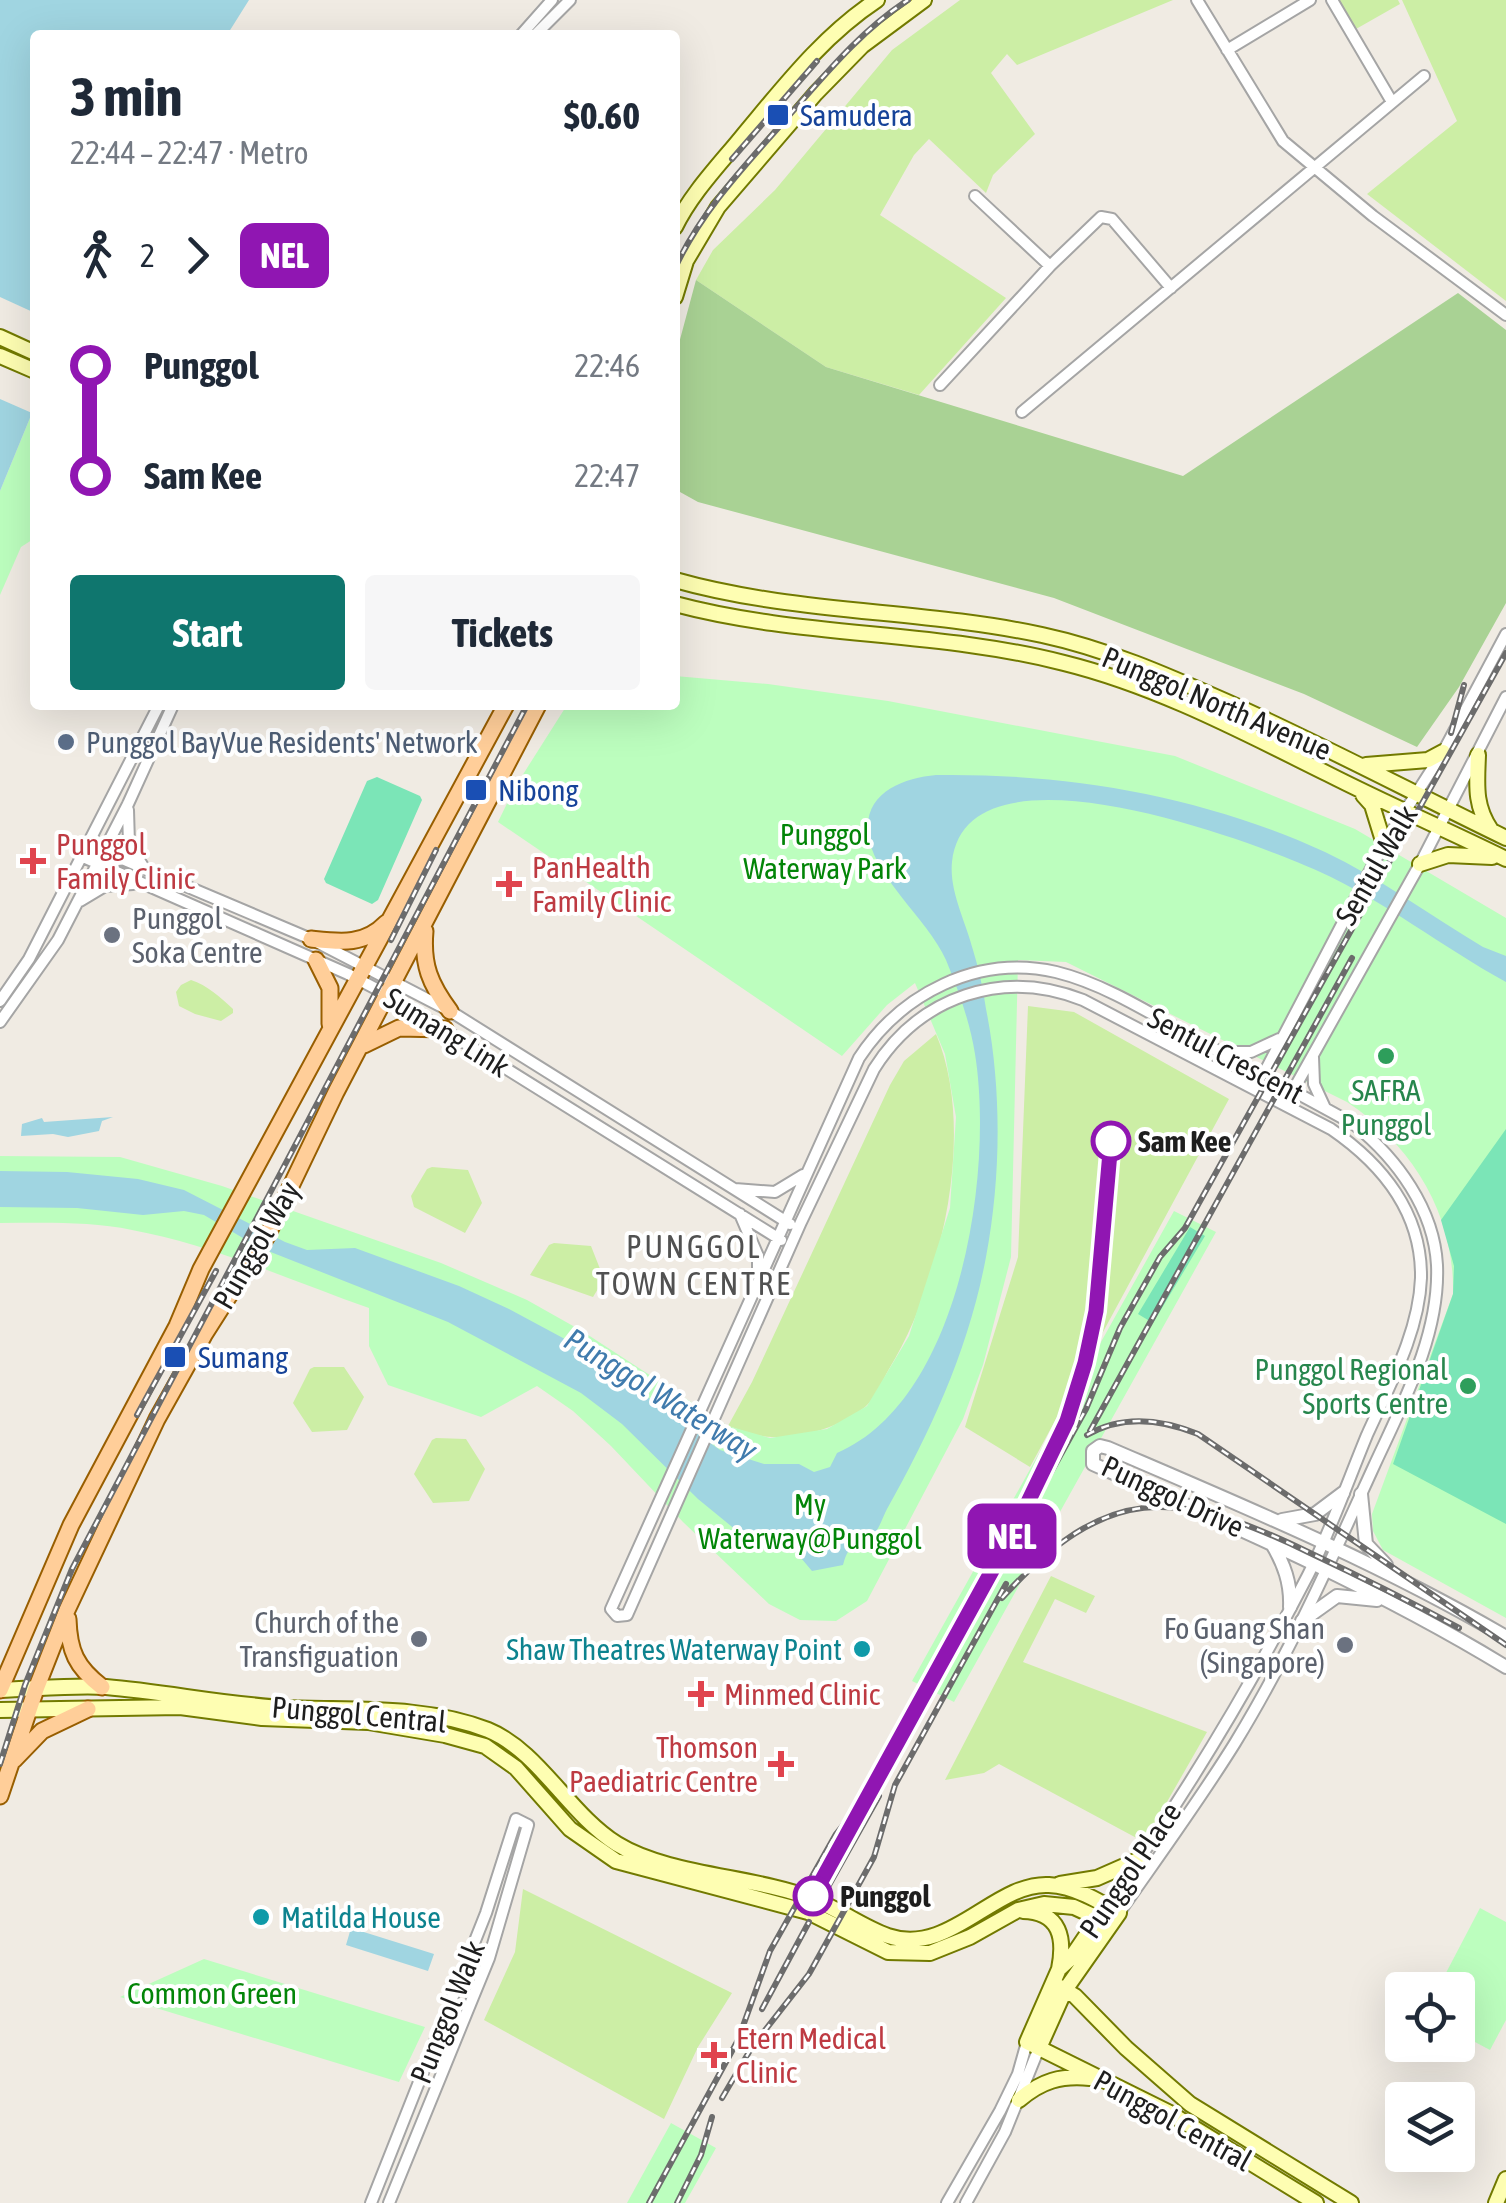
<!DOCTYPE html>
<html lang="en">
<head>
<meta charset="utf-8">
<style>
  body { margin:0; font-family:"Asap Condensed",sans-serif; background:#f6f6f7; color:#1f2937; height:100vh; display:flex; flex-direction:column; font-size:38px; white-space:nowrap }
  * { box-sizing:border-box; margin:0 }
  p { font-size:32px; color:#747a83 }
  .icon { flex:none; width:55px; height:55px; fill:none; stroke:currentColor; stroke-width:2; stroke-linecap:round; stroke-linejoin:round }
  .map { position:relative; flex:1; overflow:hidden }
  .sheet { position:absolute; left:30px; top:30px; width:650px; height:680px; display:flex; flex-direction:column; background:#fff; border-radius:10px; box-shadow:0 10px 40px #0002 }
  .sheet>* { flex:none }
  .badge { padding:0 20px; border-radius:15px; font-size:35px; line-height:65px }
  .fabs { position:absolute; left:1385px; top:1972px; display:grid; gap:20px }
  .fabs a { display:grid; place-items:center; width:90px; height:90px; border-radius:10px; background:#fff; box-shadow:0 10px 40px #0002; font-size:50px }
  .map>.badge { position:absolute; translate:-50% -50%; box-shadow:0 0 0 5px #fff }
  .legs { display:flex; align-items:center; gap:15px; height:110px; padding:0 40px; font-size:32px }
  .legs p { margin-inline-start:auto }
  .headline { display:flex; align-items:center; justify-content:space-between; height:170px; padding:0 40px }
  h1 { font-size:55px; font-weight:700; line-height:75px }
  .button { display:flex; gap:20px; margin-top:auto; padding:20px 40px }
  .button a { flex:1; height:115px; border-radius:10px; background:#0f766e; color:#fff; font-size:40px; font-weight:700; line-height:115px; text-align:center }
  .button a+a { background:#f6f6f7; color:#1f2937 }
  ul { padding:0 40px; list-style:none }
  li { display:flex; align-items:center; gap:35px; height:110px; font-size:38px }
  li i { display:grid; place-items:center; width:15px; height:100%; margin:0 12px; background:currentColor }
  li i::after { content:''; width:25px; height:25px; margin:-12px; border:8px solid; border-radius:50%; background:#fff }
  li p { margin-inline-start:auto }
  li:first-child i { background:linear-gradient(#0000 50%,currentColor 0) }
  li:last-child i { background:linear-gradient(currentColor 50%,#0000 0) }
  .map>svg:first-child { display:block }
</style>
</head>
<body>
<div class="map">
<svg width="1506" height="2203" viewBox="0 0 1506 2203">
  <rect width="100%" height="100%" fill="#f0ebe3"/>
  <!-- grass -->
  <path fill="#cceea5" d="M960,0H1173L1017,65L1007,54L991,73L1035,134L993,175L986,193L929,139L914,155L880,215L1006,298L919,395L826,367L696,280L713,250L775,190L892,50Z
    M1337,0H1398L1400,4L1356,29Z
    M1402,0H1506V301L1367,194L1457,121Z
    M191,980C207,985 221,998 233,1009V1013L221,1021L195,1014L179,1006L176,992L181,985Z
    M1028,1006L1074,1012L1229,1099L1030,1467L965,1427L1018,1257Z
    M936,1034C977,1131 942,1282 889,1369C882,1381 875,1399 865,1407C840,1427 804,1438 772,1437C758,1437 742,1430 728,1426L752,1382L890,1085L904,1061Z
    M432,1167L468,1170L482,1203L465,1233L414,1207L411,1196L427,1169Z
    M554,1243L591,1246L604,1279L593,1297L530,1275L549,1245Z
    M314,1367H344L364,1397L347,1430L312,1432L293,1403L310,1369Z
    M436,1438L466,1439L485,1469L469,1501L433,1503L414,1474L432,1440Z
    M1051,1576L1095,1596L1086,1613L1055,1599L1023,1662L1207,1732L1144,1842L999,1764L984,1773L945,1780Z
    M523,1889L732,1993L698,2047L664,2119L484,2020L515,1952Z"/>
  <!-- forest -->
  <path fill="#a9d294" d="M696,280L826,367L1183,476L1458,293L1506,330V603L1459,687L1417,747L1304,694L1054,598L698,502L680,492L675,485V358Z"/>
  <!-- park -->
  <path fill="#bcfebe" d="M32,413L35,415V538L21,547L0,595V491Z
    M675,676L768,684L888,701L1175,756L1355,829L1506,918V1618L1383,1550L1373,1531L1372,1514L1453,1294C1455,1214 1412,1145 1347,1102L1066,962L1018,960L1011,1257L983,1365L963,1419L867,1601L836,1621L800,1620L769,1604L683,1522L611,1446L573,1411L537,1386L481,1417L388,1385L369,1346V1308C292,1281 213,1245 132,1230C89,1221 44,1223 0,1223V1156L120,1157L222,1186L441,1263L527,1300L582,1331L728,1426L770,1438L827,1429L867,1406L909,1336L950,1208L956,1117L945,1054L915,983L887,1005L842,1056L498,822L515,787L567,705H675Z
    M1174,1211L1216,1232L954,1702L912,1681Z
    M1480,1908L1506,1922V2020L1490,2050L1458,2033V1990H1437Z
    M204,1959L425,2027L399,2082L120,1997Z
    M671,2123L716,2148L685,2203H627Z"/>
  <!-- pitch -->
  <path fill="#7be5b7" d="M377,777L420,796L422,800L378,900L372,904L326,883L324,879L367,781Z
    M1506,1129V1524L1393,1464L1453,1294L1454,1266L1441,1220Z
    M1190,1227L1205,1236L1153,1323L1138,1314Z"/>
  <!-- water -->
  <path fill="#a0d5e1" d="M0,0H249L227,35H35V313L0,297Z
    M0,399L32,413L0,491Z
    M936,775C1069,773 1203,796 1325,852C1380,878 1431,916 1483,947L1506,956V982C1442,947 1385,901 1318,871C1251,841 966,733 952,862C949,891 966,922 973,950C979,969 983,989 986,1009C1002,1088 1001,1178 986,1257C969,1348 932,1429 887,1509C883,1516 879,1530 873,1535C857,1548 850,1539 843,1565L812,1571L790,1545L765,1535H742L698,1499L622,1424L581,1393L448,1322L258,1247L204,1215L184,1211L143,1215L77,1208L0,1207V1171L67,1172L138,1179L184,1190L285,1242L307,1250L355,1248L459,1286L509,1309L576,1345L720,1450L764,1464H799L814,1472L830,1467L837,1453C961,1400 994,1172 975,1054C970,1022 958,989 946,960C928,919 870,874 868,831C865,792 904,778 936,775Z
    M113,1117L102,1121L99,1131L68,1137L53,1134L21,1136L22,1124L42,1118L44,1122Z
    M351,1928L434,1954L428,1971L346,1945Z"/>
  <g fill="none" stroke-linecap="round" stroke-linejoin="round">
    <!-- minor casing -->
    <g stroke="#a5a5a5" stroke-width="14">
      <path id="minor" d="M1197,0L1283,141L1373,216L1506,315
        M1332,0L1392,102
        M521,35L552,0
        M535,35L570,0
        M1227,50L1310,0
        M975,196L1050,266
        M940,385L1050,266L1101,217L1112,219L1171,288
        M1022,412L1424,76
        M128,810L129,844L144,868
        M89,845L311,939L450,1011L790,1224
        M83,857L348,974L388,995L781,1240
        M80,901L105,886L133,884
        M0,1001L29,959L159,705
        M0,1022L58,940L128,804L173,705
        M1219,1052H1251L1279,1039
        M1313,1057L1314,1084L1325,1108
        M1261,1079L1384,844L1443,752L1506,634
        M1290,1096L1420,864L1506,697
        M735,1189L775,1192L803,1175
        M740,1214L758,1256V1273
        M1107,1905C1182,1801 1249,1689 1308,1575C1331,1530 1348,1481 1367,1435C1389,1386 1419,1333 1421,1278C1422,1213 1382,1164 1331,1129L1083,1000C1003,968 920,996 874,1069L801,1222L627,1615L617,1616L611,1609L859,1058C901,994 977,954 1056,972C1109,985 1159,1019 1207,1045C1256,1072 1306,1097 1355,1125C1397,1159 1434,1209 1437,1265C1440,1335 1403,1403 1374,1466C1331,1560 1289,1655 1235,1743C1199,1801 1158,1857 1119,1913
        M371,2203L486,1913L516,1819L528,1825L489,1958L389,2203
        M947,2203L1000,2111L1018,2074L1027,2042
        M966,2203L1005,2132L1039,2048"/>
    </g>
    <!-- tertiary casing -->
    <g stroke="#a5a5a5" stroke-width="16">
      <path id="tertiary" d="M1361,1494L1366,1544L1386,1565
        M1282,1520L1315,1514L1343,1493
        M1272,1544C1284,1564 1291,1583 1290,1607
        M1302,1621L1337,1596L1377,1600
        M1506,1637C1378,1562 1243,1506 1108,1448L1100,1446L1093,1451V1464C1234,1526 1375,1587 1506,1667"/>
    </g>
    <!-- secondary casing -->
    <g stroke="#727a00" stroke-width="18">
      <path id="secondary" d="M675,227C692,192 721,163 745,133C786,84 824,35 877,0
        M675,297L686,261L718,207L816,93L862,46L924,0
        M0,337L35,353
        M0,356L35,371
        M675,580C795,614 920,609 1042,635C1107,649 1166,675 1227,702C1321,744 1413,793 1506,838
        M675,604C802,638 936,630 1064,663C1157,686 1243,732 1328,774C1387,804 1447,830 1506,859
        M1478,755C1477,784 1474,805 1491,830
        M1366,765L1428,760L1443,752
        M1363,795L1372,805L1384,844
        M1420,864L1448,855L1492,857
        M0,1690C35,1689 71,1685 106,1687C166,1692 226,1705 286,1708C353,1711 424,1705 488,1730C539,1751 569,1814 617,1844C669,1876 755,1876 813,1899C839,1909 862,1927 888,1936C950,1957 994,1882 1049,1885C1074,1886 1099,1901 1119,1913L1065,1990L1039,2048
        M0,1710L180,1707L262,1718L368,1722L445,1735L485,1746L516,1768L570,1829L616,1861L808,1912L888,1952L930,1953L970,1937L1018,1910L1044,1904L1074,1907L1111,1924
        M1060,1884L1097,1878L1138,1860
        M1023,1911C1061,1912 1065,1939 1059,1969
        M1103,1911L1071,1958L1059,1969L1027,2042L1168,2112L1316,2203
        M1058,1986L1075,1996L1126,2048L1190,2104L1351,2203
        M1019,2100C1041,2081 1061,2075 1090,2078
        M1496,2203L1506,2179"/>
    </g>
    <!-- primary casing -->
    <g stroke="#985e00" stroke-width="19">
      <path id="primary" d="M425,931C422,965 430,984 450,1011
        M311,939C339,942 364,946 386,923
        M316,960L330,988V1024
        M364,1045L399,1028L445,1029
        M68,1619C69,1651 76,1667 102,1687
        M0,1690L71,1525L177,1326L201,1269L506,705
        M14,1760L42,1731L88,1709
        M0,1796L36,1689L67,1610L157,1419L204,1335L267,1236L336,1092L538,705"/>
    </g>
    <!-- minor -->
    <use href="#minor" stroke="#fff" stroke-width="10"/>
    <!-- tertiary -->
    <use href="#tertiary" stroke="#fff" stroke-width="12"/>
    <!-- secondary -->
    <use href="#secondary" stroke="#fefeb2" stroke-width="14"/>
    <!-- primary -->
    <use href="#primary" stroke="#ffce99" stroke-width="15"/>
    <!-- rail casing -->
    <g stroke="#6c6c6c" stroke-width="6">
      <path id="rail" d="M732,159L817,61
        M675,268C702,210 744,167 786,119C824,76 860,31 908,0
        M1451,733L1464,685
        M391,940L436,850
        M137,1415L216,1271
        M1090,1431L1352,958
        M1087,1435C1123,1414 1161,1419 1198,1434L1506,1645
        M1002,1598C1106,1484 1174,1487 1308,1552C1359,1576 1409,1601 1459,1628
        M0,1764L25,1685L72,1569L527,705
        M829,1885L879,1796
        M762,2009L809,1922
        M722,2098L752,2047L809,1974L874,1857L895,1785L1006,1584
        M649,2203L738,2040L770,1951L836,1834L884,1774L1086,1409L1120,1328L1160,1257L1185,1228L1506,653
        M677,2203L701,2155L712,2117"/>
    </g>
    <!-- rail -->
    <use href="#rail" stroke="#fff" stroke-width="2.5" stroke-dasharray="8" stroke-linecap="butt"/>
  </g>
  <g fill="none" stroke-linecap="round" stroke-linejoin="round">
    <!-- line-1 casing -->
    <g stroke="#fff" stroke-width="22">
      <path id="line-1" d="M813,1896L1016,1527L1067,1421L1085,1363L1096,1311L1111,1141"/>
    </g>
    <!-- line-1 -->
    <use href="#line-1" stroke="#9016b2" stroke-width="15"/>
  </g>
  <!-- markers -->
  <g fill="#1a4fb4" stroke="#fff" stroke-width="4">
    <rect x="766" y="103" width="24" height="24" rx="5"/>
    <rect x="464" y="778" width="24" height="24" rx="5"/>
    <rect x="163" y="1345" width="24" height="24" rx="5"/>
  </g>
  <circle fill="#5c6f8a" stroke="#fff" stroke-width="4" cx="66" cy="742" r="10"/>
  <g fill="#e0444e" stroke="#fff" stroke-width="4">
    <path d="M28 846h10v10h10v10h-10v10h-10v-10h-10v-10h10z"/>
    <path d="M504 869h10v10h10v10h-10v10h-10v-10h-10v-10h10z"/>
    <path d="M696 1679h10v10h10v10h-10v10h-10v-10h-10v-10h10z"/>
    <path d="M776 1749h10v10h10v10h-10v10h-10v-10h-10v-10h10z"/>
    <path d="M709 2040h10v10h10v10h-10v10h-10v-10h-10v-10h10z"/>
  </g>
  <g fill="#6b7280" stroke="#fff" stroke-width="4">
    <circle cx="112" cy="935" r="10"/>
    <circle cx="419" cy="1639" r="10"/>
    <circle cx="1345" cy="1645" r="10"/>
  </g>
  <g fill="#2e9e5b" stroke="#fff" stroke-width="4">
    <circle cx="1386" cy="1056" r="10"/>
    <circle cx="1468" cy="1386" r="10"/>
  </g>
  <g fill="#fff" stroke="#9016b2" stroke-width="5">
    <circle cx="1111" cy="1141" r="18"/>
    <circle cx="813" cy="1896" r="18"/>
  </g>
  <g fill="#0f9aa8" stroke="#fff" stroke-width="4">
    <circle cx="862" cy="1649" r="10"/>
    <circle cx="261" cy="1917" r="10"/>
  </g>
  <g text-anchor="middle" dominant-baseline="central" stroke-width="8" stroke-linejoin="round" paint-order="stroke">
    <!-- transit labels -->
    <g font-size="30" fill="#164399" stroke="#fff" text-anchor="start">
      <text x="800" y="115">Samudera</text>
      <text x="498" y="790">Nibong</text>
      <text x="198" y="1357">Sumang</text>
    </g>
    <!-- street labels -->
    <g font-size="30" fill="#1e1e1e" stroke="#fff">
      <text transform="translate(1217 703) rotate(23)">Punggol North Avenue</text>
      <text transform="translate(1376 865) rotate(-60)">Sentul Walk</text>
      <text transform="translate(447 1032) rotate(32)">Sumang Link</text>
      <text transform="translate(1226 1055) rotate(28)">Sentul Crescent</text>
      <text transform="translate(256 1245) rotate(-60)">Punggol Way</text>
      <text transform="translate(1173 1496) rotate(25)">Punggol Drive</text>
      <text transform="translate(359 1714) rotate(5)">Punggol Central</text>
      <text transform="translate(1130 1870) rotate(-56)">Punggol Place</text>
      <text transform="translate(447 2012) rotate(-68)">Punggol Walk</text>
      <text transform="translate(1173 2120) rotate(29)">Punggol Central</text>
    </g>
    <!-- service labels -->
    <g font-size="30" fill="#4e5e75" stroke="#fff" text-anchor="start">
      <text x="86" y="742">Punggol BayVue Residents' Network</text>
    </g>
    <!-- park labels -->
    <g font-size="30" fill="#038508" stroke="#fff">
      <text x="825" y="834">Punggol<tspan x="825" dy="34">Waterway Park</tspan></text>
      <text x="810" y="1504">My<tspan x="810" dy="34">Waterway@Punggol</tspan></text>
      <text x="212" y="1993">Common Green</text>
    </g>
    <!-- health labels -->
    <g font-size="30" fill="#be3a42" stroke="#fff" text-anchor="start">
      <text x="56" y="844">Punggol<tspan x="56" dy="34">Family Clinic</tspan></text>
      <text x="532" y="867">PanHealth<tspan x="532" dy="34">Family Clinic</tspan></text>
      <text x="724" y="1694">Minmed Clinic</text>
      <text x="758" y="1747" text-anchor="end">Thomson<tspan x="758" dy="34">Paediatric Centre</tspan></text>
      <text x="736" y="2038">Etern Medical<tspan x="736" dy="34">Clinic</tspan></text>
    </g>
    <!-- worship labels -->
    <g font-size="30" fill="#5b616d" stroke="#fff" text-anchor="end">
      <text x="132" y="918" text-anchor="start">Punggol<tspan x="132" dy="34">Soka Centre</tspan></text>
      <text x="399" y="1622">Church of the<tspan x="399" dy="34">Transfiguation</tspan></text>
      <text x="1325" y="1628">Fo Guang Shan<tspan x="1325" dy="34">(Singapore)</tspan></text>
    </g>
    <!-- leisure labels -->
    <g font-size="30" fill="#27864d" stroke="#fff">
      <text x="1386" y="1090">SAFRA<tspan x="1386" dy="34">Punggol</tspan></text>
      <text x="1448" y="1369" text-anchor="end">Punggol Regional<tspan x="1448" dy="34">Sports Centre</tspan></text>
    </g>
    <!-- stop labels -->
    <g font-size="30" font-weight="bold" fill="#1e1e1e" stroke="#fff" text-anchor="start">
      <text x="1138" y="1141">Sam Kee</text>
      <text x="840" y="1896">Punggol</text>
    </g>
    <!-- culture labels -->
    <g font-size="30" fill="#0d838f" stroke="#fff" text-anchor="end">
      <text x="842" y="1649">Shaw Theatres Waterway Point</text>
      <text x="281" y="1917" text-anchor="start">Matilda House</text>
    </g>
    <!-- neighbourhood labels -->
    <g font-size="32" letter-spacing="2.5" fill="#515151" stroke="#fff">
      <text x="694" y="1246">PUNGGOL<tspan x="694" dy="37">TOWN CENTRE</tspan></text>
    </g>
    <!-- water labels -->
    <g font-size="32" font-style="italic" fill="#407bad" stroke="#fff">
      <text transform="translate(661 1394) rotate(32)">Punggol Waterway</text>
    </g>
  </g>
</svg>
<div class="fabs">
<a><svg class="icon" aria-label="locate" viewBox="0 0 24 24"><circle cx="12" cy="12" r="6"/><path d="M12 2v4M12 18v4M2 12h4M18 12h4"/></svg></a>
<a><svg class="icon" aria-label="layers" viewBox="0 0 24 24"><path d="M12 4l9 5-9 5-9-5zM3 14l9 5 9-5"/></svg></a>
</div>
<b class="badge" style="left:1012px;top:1536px;background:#9016b2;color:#fff">NEL</b>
<section class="sheet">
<div class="headline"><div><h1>3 min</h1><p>22:44 – 22:47 · Metro</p></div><b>$0.60</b></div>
<div class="legs"><svg class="icon" aria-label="walk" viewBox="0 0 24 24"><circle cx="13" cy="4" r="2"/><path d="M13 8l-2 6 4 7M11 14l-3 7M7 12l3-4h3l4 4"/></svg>2<svg class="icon" aria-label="forward" viewBox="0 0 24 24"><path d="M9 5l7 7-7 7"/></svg><b class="badge" style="background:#9016b2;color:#fff">NEL</b></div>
<ul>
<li><i style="color:#9016b2"></i><b>Punggol</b><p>22:46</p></li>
<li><i style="color:#9016b2"></i><b>Sam Kee</b><p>22:47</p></li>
</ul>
<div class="button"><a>Start</a><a>Tickets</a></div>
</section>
</div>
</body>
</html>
